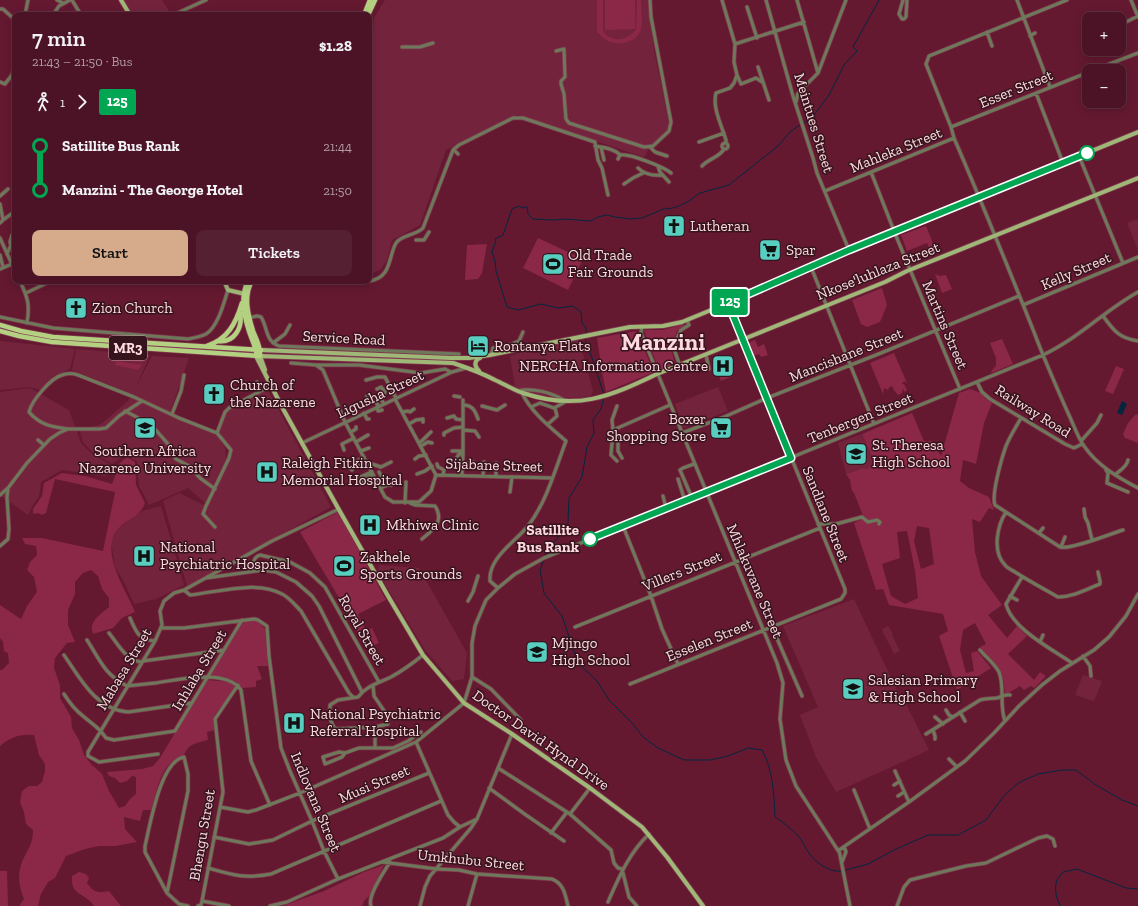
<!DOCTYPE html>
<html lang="en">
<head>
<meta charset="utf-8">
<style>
  body { margin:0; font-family:"Zilla Slab",serif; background:#552032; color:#f1f3f6; height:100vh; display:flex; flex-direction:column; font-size:15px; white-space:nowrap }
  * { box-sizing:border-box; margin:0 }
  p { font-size:13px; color:#b29ea7 }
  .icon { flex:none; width:22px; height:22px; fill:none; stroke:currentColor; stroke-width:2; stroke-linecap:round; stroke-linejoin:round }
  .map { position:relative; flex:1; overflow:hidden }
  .side { position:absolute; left:12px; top:12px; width:360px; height:272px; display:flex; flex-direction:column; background:#4b1325; border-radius:8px; box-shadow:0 2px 10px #0003,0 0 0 1px #623242 }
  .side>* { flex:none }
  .badge { padding:0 8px; border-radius:3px; font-size:14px; line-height:26px }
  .fabs { position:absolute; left:1082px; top:12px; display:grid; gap:8px }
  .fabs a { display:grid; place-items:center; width:44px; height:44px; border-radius:8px; background:#4b1325; box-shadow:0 2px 10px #0003,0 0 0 1px #623242; font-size:20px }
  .map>.badge { position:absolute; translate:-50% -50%; box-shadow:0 0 0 2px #fff }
  .legs { display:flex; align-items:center; gap:6px; height:44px; padding:0 20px; font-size:13px }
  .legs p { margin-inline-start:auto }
  .head { display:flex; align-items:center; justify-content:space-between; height:68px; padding:0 20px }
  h1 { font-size:22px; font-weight:600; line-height:30px }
  .action { display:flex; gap:8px; margin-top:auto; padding:8px 20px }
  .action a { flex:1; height:46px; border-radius:8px; background:#d6ab8b; color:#111; font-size:16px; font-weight:600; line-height:46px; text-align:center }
  .action a+a { background:#552032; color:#f1f3f6 }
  ul { padding:0 20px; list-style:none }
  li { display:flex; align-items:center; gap:14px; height:44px; font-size:15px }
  li i { display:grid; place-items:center; width:6px; height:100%; margin:0 5px; background:currentColor }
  li i::after { content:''; width:10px; height:10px; margin:-5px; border:3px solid; border-radius:50%; background:#4b1325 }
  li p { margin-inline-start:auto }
  li:first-child i { background:linear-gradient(#0000 50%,currentColor 0) }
  li:last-child i { background:linear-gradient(currentColor 50%,#0000 0) }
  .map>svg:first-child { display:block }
</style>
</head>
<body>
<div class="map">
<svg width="1138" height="906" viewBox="0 0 1138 906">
  <rect width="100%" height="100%" fill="#641931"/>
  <!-- built -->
  <path fill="#74233d" d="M124,0H162L171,14L169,15H133Z
    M385,0H648L654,50L669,124L667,130L651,146L644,157L517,115L446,150L420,225L392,240L387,260L381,269L369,275V71L374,18Z
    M1138,219V250L1127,223Z
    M579,339L593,391L591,396L574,398L551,397L533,394L515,387L510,356L534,348Z
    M0,341L75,349L70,369L53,377L40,390L30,387L0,390Z
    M76,349L150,355L135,389L152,356L189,358L169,415L215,434L222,415L244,401L268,390L331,507L187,586L163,501L179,493L206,506L231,449L220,433L215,434L225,447L226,458L205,503L188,488L149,505L139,486L137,461L124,455L112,464L92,452L83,442L80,431L101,424L128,401L132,394L72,370Z
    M718,387L728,411L684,428L675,404Z
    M30,388L69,410L81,443L91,453L111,465V473L105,476L62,470L41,482L39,497L33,505L28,515L0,495V392Z
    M862,434L876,465L866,469L863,468L846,474L838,443Z
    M161,506L184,585L156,599L134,604L123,580L115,567L111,541L118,529L128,521L142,511Z
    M379,565L419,568L467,653L464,679L452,681L425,650L378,573Z
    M854,599L902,701L904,700L929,750L836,792L816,757L800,715L818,707L783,626Z
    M887,626L889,627L893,634L892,635L900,651L894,654L882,630Z
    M1083,675L1102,681L1094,701L1075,695Z"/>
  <!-- green -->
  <path fill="#8b2747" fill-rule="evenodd" d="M597,0H603V31C611,44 629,40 636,29L637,0H641C641,9 643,20 641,29C637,43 618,47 606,40C602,38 600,34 597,32Z
    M605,0H635V29L605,30Z
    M926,226L935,248L930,250L927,243L907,251L901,235Z
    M538,238L583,259L568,290L523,268Z
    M487,244L482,273L478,279L465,280L467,245Z
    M935,274L940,276L946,275L952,289L942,293Z
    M882,288L887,305L880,322L867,327L861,324L852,300Z
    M683,324L685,326L677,331L671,348L675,364L659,370L644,331L645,330H663Z
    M636,331L654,372L606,392L602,372L597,338Z
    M1002,339L1013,364L991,373L992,370L996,366V358L990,343Z
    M755,340L758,347L764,344L768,355L761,357L759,354L754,356L748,343Z
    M894,353L907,383L904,381L902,384H904L907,390L905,392L903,389L902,393L898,395L893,389V387L891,386L887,390L885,388L884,389L883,394L870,363Z
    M117,355L143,356L142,362L117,360Z
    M116,361L142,365L138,370L115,365Z
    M1116,366L1124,369L1113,394L1105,391Z
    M730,368L733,376L721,381L718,373Z
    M970,389L981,393L986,399L992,403L984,423L976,464L963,460L960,481L969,488L989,497L994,510L989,508L980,522L972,519L975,552L981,576L1002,605L988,615L1007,638L1017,626L1027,636L1008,654L1034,680L1040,672L1046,676L1034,688L1031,686L1024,690L1020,686L1005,695C1004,668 997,666 980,647L986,644L975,623L963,630L960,650L966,673L974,671L971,653L977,651L991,668L957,690L939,636L948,631L943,614L889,605L883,589L876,590L854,523L864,518L854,493L852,491L850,480L846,474L863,468L866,469L876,465L862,434L912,413L924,441H932L941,456L959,393ZM917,526L929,528L934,564L921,569L914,541ZM907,531L915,571L918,598L905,604L891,596L882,564L900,558L897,532Z
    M1138,414V443L1125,438L1123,434L1128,423L1135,415Z
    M127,457L135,462L136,485L145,503C140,517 129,518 119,528C98,550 126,590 135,612L122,618L113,628L93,634C88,621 100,615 109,607V598L102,589L98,576L91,570L83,573L75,582V594L68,610V625L75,642L67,643L55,658L54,668L60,685V698L71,717L72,728L79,740L84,755L92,765L102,774L109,791L119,808L125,806L130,799L136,794V777L132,776L127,781L120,783L115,778L109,776L107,772L142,769L153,766L160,758L202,687L209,680L229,682L237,686L216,713L213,719L215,730L207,732L208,740C197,743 189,743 184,755C161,761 157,790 151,810H143L140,821L124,817L125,829L137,842L116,846H99L85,849L66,856L55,878L48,882L41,894L38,906H19L24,899C19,887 17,875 22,862C27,850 33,845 33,830L26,824L24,812L20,802L22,791L29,786H37L42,782L45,771V764L39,755L34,735C19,734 11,737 0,746V670H2L9,663L8,653L4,651L3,642L0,638V605L21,619L27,606L37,592L34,577L27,570L30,562L37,555L36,546L25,544L22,538H42L103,551L115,492L55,479L46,513L42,515L38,513L33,514V509L42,496L44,483L62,473L85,476L112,484L120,463Z
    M338,512L386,600L358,614L365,629L357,632L351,618L300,532Z
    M253,620L260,623L265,629L268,666H257L262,679L256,681V687L242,688L235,681L209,676L239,624L245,621Z
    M372,628L379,643L371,646L365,632Z
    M384,865L370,895L364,901L362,906H283L324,891L364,872Z
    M0,871H7L8,906H0Z
    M79,872L86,874L89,878L87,883C94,893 98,893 109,891L121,906H94C85,892 70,896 72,876Z"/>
  <!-- water -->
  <path fill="#04263f" d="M1122,401L1127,404L1122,415L1117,413Z"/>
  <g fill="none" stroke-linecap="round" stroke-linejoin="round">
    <!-- stream -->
    <path stroke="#04263f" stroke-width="1" d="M804,123L814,115L829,95L844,65L857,51L853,47L879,0
      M586,333V328L582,323L581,312L573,306L558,308L541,304L518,310L507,307L496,271L495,261L492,252L496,241L495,239L503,235L512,209L519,206L523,208L527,207L528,214L533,219L554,220L565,219L591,221L598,217L607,215L615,217L630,219L642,218L666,208L669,209L679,206L689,201L700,193L729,185L778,146L790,132L801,124
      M585,337C586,345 589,350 592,358C597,370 599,382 604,394
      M545,556L548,549L561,534L568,523L569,498L582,477L587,447L594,433L593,420L601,409L604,397
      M544,559L540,570L544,593L562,616L578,663L597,681L609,700L633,724L643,737L658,748L684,760H710L728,756L748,748L762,750C773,769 774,795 775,817C784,823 792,829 799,837C803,842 805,848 809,853C815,862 830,873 841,871
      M846,870L868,864L896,849L928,835H958L986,820L1003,797L1018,783L1038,774L1062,770H1076L1096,785L1122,800L1138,806
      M1061,906C1056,901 1054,887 1057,880C1058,878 1061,874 1063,872L1077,869L1126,888L1138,889"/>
    <!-- minor casing -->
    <g stroke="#803c50" stroke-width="4.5">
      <path id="minor" d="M57,0L63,3
        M72,0L81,15
        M722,0L735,44L734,62L737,75L734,83L730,88L716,93C712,108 722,126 726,140V143
        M766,0L793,96L813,158L817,173L849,250
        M797,0L818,73
        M903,0L899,14L902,19H904L906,17L907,0
        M1017,0L1050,87
        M1067,0L929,56L926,64L951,127L954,138C982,203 1008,267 1034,332C1044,359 1056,386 1068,413C1073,423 1077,436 1084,446C1097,465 1117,477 1138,488
        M1131,0L1138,17
        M747,7L757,38
        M0,9H3L15,20
        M43,14L46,15
        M25,15L28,0
        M53,15L59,6L70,0
        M173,15L206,0
        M1122,24L1138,16
        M987,32L992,46
        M1030,36L1035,33
        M735,44L804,22
        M402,47H420L433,43
        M556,51L564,49L565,77L561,81V84L564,94L566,119L569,123L644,147L653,146L669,131L671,122L651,17L650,0
        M758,67L769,100
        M1091,71L1138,53
        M737,75L741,84L756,78L762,82
        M0,82L5,84L12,75L15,63
        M1036,93L1063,163
        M796,102L798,93L818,73L846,0
        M951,127L1089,72
        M699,142L724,133
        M722 146a3 3 0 1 1 6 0a3 3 0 1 1-6 0Z
        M595,146C603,147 615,149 620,155L618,159
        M601,147L604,160
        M650,147L655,152L667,156
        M453,150L455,151L458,154
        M620,155C629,153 664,167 671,173
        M1079,156L1123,263
        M658,166L660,172L669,182
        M702,166C708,159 720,157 724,149
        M638,168C645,175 653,176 663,175
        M871,172L896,236L960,389
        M624,184L633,178L643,173
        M825,191L954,138
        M0,196L8,189
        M0,204L3,220L0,223
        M3,220L14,212L15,209
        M0,238L15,271
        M416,240H424L429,232
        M7,254L11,245L10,242L12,235
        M0,255L3,267
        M811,267L874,424
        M0,269L12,264
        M20,281C28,298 30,305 27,323
        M355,281L359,282L367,281
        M369,281C392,278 388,257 396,243C402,234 415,236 423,228L453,150L459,145L513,118H523L595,142L598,160L602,168L608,195
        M26,293L51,281
        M1023,305L1138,257
        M1103,316C1114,331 1119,338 1138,341
        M0,317L53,328L188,339C194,338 200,337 206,334C218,327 224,302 228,290
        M248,318L257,316L261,317C268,328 265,341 279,346L459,354
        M642,326L641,333L777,663L783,683L780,719L786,760L796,786L839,852
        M273,343L285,334L290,325
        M491,355L493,348L507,346L519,341L523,332
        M706,355L709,369
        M291,363L316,365L323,370L345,422L385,497L393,502H419L431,491L436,475
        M316,365H359L421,373L445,369L451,372
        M680,366L674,349L675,343L681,330L689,325L687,320
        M366,380L377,377H385L396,398
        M257,382L259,392
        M977,382L982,392L990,399L1065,444L1074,448L1082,444
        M377,389L381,387L385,392L381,399L384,404
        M518,391C532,387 552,393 564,400
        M367,396C371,400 376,401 379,406
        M454,396L460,397
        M395,399L436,475
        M463,405C472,405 475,410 478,419
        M482,406L497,410L505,405
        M377,407L378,411L382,410
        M531,407L540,403L554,408L565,402
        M125,411L146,422L154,428L169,445L176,459L189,466L200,478L215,489
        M402,412L408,411L410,412L414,409
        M364,413L367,419H369
        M172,414L181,391L184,375
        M447,418L454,416L456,419L463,420
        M1021,418C1016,427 1010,436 1006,446C1002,457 991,495 995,505L1060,547C1070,550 1110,534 1123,530
        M409,424L416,420L423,419V422
        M548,424L557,416L555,408
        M68,429C52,427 40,425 29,412C32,400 51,378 62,375C68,373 73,373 78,375L134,397L179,418L217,433L231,450L229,458L206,506L203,514L215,527
        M463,430L475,431L479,437
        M613,430L612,420L617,406
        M351,432L356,429V427
        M217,433L225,412L229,408L272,385
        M682,433L724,417L767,398L881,353L1019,296
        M444,435V433L454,428L463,427
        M618,435V451L622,458
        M38,440L44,445
        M1081,441L1097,423L1101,415
        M356,442L368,435
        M302,443L452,372L466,368
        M419,443C424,440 427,435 431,432
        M421,446L428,442L432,443
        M344,450L342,444L354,438
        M361,451L369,448
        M452,451H463
        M415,459L419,456L426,455
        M456,461V459L459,454H463
        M617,461L611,455L613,430L670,405
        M355,462L364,457
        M496,463V476
        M437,464L438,467L444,470L443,475
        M463,464L473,462
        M369,465L372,464L381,467L391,462
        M352,470L351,469L366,461
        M1106,470L1108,473L1107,483L1128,492
        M417,474L425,471L432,466
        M436,475L552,478
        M462,475L463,454V400
        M1115,475C1120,470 1127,467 1128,460
        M483,476L484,462
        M355,478H358L372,472
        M678,479L685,501
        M377,480L382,477L379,472
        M360,484L373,474
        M381,488L387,485H392
        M510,492L512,477
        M0,495L8,488
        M663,496L666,508
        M692,498L680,470L683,468L694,464
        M405,503L406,482
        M410,503L415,505L435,506C445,521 433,530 422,539
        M1084,509L1085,517L1088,523L1092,540
        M1006,512C997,526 992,552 1005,565C1007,568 1012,570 1015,572C1029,581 1044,589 1058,597C1073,597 1087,589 1100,584V581L1098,572
        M818,524H836L862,517L868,522L877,520L880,522L879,524
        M623,526L651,596L662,629L678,664
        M1039,533L1043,528
        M0,546L8,539L9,529L7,497L8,488L27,463L50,439L59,433L68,429H99L106,428L119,416L142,401
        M1061,547L1065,537
        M254,571C253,564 252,558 260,555L290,562L310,573L325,587L379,682
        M1022,577L1006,604C1012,629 1052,649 1072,663
        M206,578L263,570L276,572L296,582L312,596L319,606L362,692
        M498,588L490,581C488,558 515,542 528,526C547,501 555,470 566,441C550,427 531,412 522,393
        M184,590L190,595C218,592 257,580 282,594C290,598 295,605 301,611L349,693L353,697
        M1010,596L1017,600
        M468,601L473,592L478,576
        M130,618C136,631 138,640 155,641
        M575,627L820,528
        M772,627L802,696
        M161,628H184L254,619L258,620L267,626L269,656L281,748L290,771L312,821L324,851L338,879
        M109,633C118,644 126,661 142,662
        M87,640C100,660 104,674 127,686C137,685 146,684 155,683C177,680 226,668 241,690L251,761L270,805
        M1040,642L1043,635
        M980,650C986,657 995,664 999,672C1005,687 999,705 1005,721
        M64,655C80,678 96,710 128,712L191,703
        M1083,656L1090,666L1091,676
        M143,661L224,650
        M472,677L491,689L521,720
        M630,684L841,599L845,593V589L728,303
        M373,685L374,696L387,715L388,724L375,727L335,729C329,721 330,714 330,705L338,700L358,697C366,686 379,683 391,677C402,671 413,663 423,655
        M64,694C69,702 75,710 83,716C92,724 99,727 106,738L114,740L175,731L242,620
        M946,710L949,715L953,717
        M960,712L965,721
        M935,717L943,724
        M375,727V747
        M933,730L935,736V739
        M926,734L980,700C986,698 990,699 997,698C1001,697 1005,694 1010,695
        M416,742L448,815L454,822L460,827
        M345,753L342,757L325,764L323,757L339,752L345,753L359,748H393L408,741L421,732
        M158,754L99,762L88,756V752L155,641L162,625L160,611L164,601L174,593L184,590L272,541L339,509
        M949,759L957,767
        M498,768L570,814L611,850L614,863L618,868L622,869L629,897L637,906
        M895,771L909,802
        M894,785L900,781
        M489,788L526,815L564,841
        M854,790L870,829
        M898,796L904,792
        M220,807L248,812L256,810L300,793L416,742L464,703L472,677V643L475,626L486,600L498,588L515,574L544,558L1043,355C1079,338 1104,311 1138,292
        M570,814L590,788
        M551,833L567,812
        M214,837L249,844L273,840L312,821L429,773
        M842,848L909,802L965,761L994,733L1019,706L1042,685L1060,671L1094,650L1109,637L1126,616L1138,594
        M382,862L437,869L459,870L477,874L552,879C564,884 565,894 568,906
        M842,862L846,852L845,849L842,848L839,850L850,906
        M208,868C233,875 244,879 271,874L441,801
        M167,893L188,791V774L184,757C160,761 150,826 145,846V852L167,893L179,904L188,906
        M202,901L229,906
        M608,902C619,877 629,853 649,834
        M198,906L201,905L202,901L223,792L215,719L238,685
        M270,906L287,902L338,879L443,838L460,827L477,819
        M371,906C367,896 384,872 390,862
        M420,906L425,887L430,876L471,828L477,819L512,734
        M468,906L477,874
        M897,906L904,887L910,880L966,866L986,863L1038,838L1047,836L1053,839L1055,846"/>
    </g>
    <!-- major casing -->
    <g stroke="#803c50" stroke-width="5.5">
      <path id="major" d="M121,0L130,15
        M224,281L228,290L245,294
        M261,350L451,358H469L490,355L630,327L663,326L682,322L750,294L849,250L1138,132
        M256,356L282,407L338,508L388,596L423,655L464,703L512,734L590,788L642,827L667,857L703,906
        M265,370L260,356L453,363C468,368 482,373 495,380C504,384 514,390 523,393C577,411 609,397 657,374L885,282L907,271L1138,178
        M479,371C475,367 473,361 480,358"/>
    </g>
    <!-- highway casing -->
    <g stroke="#803c50" stroke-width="6">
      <path id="highway" d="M364,15L370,0
        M368,15L375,0
        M248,281C240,297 244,315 249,331C251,338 255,345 256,352
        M0,325L21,331L53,337L261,350
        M0,331L19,336L52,342L260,356C261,347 256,339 253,331C248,315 243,296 252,281
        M218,341C234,343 243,328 240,313
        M207,346C228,339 236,323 242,303"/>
    </g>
    <!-- minor -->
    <use href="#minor" stroke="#6d795a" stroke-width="3"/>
    <!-- major -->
    <use href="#major" stroke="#a0b877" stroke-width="4"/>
    <!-- highway -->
    <use href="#highway" stroke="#b4d182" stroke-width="4.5"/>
  </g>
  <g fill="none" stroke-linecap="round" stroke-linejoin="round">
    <!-- line-1 casing -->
    <g stroke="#fff" stroke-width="9">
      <path id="line-1" d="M590,539L791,458L728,303L849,250L1087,153"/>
    </g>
    <!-- line-1 -->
    <use href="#line-1" stroke="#00a651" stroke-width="6"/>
  </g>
  <!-- icons -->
  <defs>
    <g id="church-square" transform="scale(1.15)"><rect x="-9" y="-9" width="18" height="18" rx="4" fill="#58cec0" stroke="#35141d"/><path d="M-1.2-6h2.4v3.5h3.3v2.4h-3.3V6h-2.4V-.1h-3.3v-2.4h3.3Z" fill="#111"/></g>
    <g id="supermarket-square" transform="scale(1.15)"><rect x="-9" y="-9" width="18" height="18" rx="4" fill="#58cec0" stroke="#35141d"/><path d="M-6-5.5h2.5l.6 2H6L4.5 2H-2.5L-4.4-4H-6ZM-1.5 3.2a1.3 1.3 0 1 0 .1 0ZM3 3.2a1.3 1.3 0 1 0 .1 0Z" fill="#111"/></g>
    <g id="stadium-square" transform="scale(1.15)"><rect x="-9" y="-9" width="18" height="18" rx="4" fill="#58cec0" stroke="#35141d"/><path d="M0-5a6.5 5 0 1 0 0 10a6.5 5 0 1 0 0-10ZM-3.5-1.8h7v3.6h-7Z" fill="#111"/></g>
    <g id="hotel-square" transform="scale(1.15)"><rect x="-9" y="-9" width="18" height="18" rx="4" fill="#58cec0" stroke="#35141d"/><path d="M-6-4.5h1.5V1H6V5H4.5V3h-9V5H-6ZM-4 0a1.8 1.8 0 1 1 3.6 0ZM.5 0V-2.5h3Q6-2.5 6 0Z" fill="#111"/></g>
    <g id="hospital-square" transform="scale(1.15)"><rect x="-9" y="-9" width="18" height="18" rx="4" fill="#58cec0" stroke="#35141d"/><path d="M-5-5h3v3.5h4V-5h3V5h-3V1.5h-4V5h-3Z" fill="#111"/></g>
    <g id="school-square" transform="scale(1.15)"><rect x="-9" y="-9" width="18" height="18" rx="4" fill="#58cec0" stroke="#35141d"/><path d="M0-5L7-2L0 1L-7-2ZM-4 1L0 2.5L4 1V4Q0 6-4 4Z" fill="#111"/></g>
  </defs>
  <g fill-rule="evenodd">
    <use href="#church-square" x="674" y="226"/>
    <use href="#supermarket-square" x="770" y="250"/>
    <use href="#stadium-square" x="553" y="264"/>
    <use href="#church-square" x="76" y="308"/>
    <use href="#hotel-square" x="478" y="346"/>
    <use href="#hospital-square" x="723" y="366"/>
    <use href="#church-square" x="214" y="394"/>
    <use href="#school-square" x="145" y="428"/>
    <use href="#supermarket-square" x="721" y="428"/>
    <use href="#school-square" x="856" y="454"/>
    <use href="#hospital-square" x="267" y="472"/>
    <use href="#hospital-square" x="370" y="525"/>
    <use href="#hospital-square" x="144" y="556"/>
    <use href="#stadium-square" x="344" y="566"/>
    <use href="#school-square" x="537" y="652"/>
    <use href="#school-square" x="853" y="689"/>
    <use href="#hospital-square" x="294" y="723"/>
  </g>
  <!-- markers -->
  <g fill="#fff" stroke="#00a651" stroke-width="2">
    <circle cx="1087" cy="153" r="7"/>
    <circle cx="590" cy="539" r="7"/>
  </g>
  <g text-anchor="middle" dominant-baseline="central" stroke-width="3" stroke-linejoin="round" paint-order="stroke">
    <!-- shield labels -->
    <rect fill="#35141d" stroke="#c29ea6" stroke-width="1" x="109" y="336" width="38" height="24" rx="3"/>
    <g font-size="14" font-weight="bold" fill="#fed9e0">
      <text x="128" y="348">MR3</text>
    </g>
    <!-- street labels -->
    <g font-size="15" fill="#fed9e0" stroke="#35141d">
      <text transform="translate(1016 89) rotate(-22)">Esser Street</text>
      <text transform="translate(814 123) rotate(73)">Meintues Street</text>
      <text transform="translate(896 150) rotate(-22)">Mahleka Street</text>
      <text transform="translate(878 271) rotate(-22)">Nkose'luhlaza Street</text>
      <text transform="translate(1076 271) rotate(-23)">Kelly Street</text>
      <text transform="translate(945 325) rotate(67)">Martins Street</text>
      <text transform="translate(344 338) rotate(3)">Service Road</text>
      <text transform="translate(846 355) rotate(-22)">Mancishane Street</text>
      <text transform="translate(380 394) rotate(-25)">Ligusha Street</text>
      <text transform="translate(1033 411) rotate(32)">Railway Road</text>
      <text transform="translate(860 418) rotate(-22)">Tenbergen Street</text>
      <text transform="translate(494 465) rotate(2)">Sijabane Street</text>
      <text transform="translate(826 514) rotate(68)">Sandlane Street</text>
      <text transform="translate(682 571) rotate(-22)">Villers Street</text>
      <text transform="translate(755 581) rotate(67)">Mhlakuvane Street</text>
      <text transform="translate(362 630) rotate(60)">Royal Street</text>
      <text transform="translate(709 640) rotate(-22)">Esselen Street</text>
      <text transform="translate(124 669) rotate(-59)">Mabasa Street</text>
      <text transform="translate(199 670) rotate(-59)">Inhlaba Street</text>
      <text transform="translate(541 740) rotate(35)">Doctor David Hynd Drive</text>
      <text transform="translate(374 784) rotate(-23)">Musi Street</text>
      <text transform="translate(316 802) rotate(67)">Indlovana Street</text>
      <text transform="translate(202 835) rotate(-80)">Bhengu Street</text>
      <text transform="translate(471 860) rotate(6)">Umkhubu Street</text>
    </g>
    <!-- poi labels -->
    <g font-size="15" fill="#fed9e0" stroke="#35141d" text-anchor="start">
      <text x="690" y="226">Lutheran</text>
      <text x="786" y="250">Spar</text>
      <text x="568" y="255">Old Trade<tspan x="568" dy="17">Fair Grounds</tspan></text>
      <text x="92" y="308">Zion Church</text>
      <text x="494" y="346">Rontanya Flats</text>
      <text x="708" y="366" text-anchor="end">NERCHA Information Centre</text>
      <text x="230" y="385">Church of<tspan x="230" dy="17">the Nazarene</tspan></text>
      <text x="706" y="419" text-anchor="end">Boxer<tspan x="706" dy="17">Shopping Store</tspan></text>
      <text x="872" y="445">St. Theresa<tspan x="872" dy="17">High School</tspan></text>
      <text x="145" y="451" text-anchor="middle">Southern Africa<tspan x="145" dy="17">Nazarene University</tspan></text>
      <text x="282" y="463">Raleigh Fitkin<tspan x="282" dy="17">Memorial Hospital</tspan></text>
      <text x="386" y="525">Mkhiwa Clinic</text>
      <text x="160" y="547">National<tspan x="160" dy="17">Psychiatric Hospital</tspan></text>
      <text x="360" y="557">Zakhele<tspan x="360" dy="17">Sports Grounds</tspan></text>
      <text x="552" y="643">Mjingo<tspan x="552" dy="17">High School</tspan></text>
      <text x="868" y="680">Salesian Primary<tspan x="868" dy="17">&amp; High School</tspan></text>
      <text x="310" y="714">National Psychiatric<tspan x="310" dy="17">Referral Hospital</tspan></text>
    </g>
    <!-- stop labels -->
    <g font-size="15" font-weight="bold" fill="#fed9e0" stroke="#35141d" text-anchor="end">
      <text x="579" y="530">Satillite<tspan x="579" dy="17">Bus Rank</tspan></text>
    </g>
    <!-- town labels -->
    <g font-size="23" font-weight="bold" fill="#fed9e0" stroke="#35141d">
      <text x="663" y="342">Manzini</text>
    </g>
  </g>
</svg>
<div class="fabs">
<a>+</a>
<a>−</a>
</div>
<b class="badge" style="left:730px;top:302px;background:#00a651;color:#fff">125</b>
<section class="side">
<div class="head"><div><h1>7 min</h1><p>21:43 – 21:50 · Bus</p></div><b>$1.28</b></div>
<div class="legs"><svg class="icon" aria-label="walk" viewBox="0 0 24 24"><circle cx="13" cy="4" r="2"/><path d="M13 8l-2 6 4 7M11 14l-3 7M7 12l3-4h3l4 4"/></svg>1<svg class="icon" aria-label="forward" viewBox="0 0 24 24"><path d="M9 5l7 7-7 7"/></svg><b class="badge" style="background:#00a651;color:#fff">125</b></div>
<ul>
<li><i style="color:#00a651"></i><b>Satillite Bus Rank</b><p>21:44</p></li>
<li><i style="color:#00a651"></i><b>Manzini - The George Hotel</b><p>21:50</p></li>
</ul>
<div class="action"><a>Start</a><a>Tickets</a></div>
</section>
</div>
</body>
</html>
